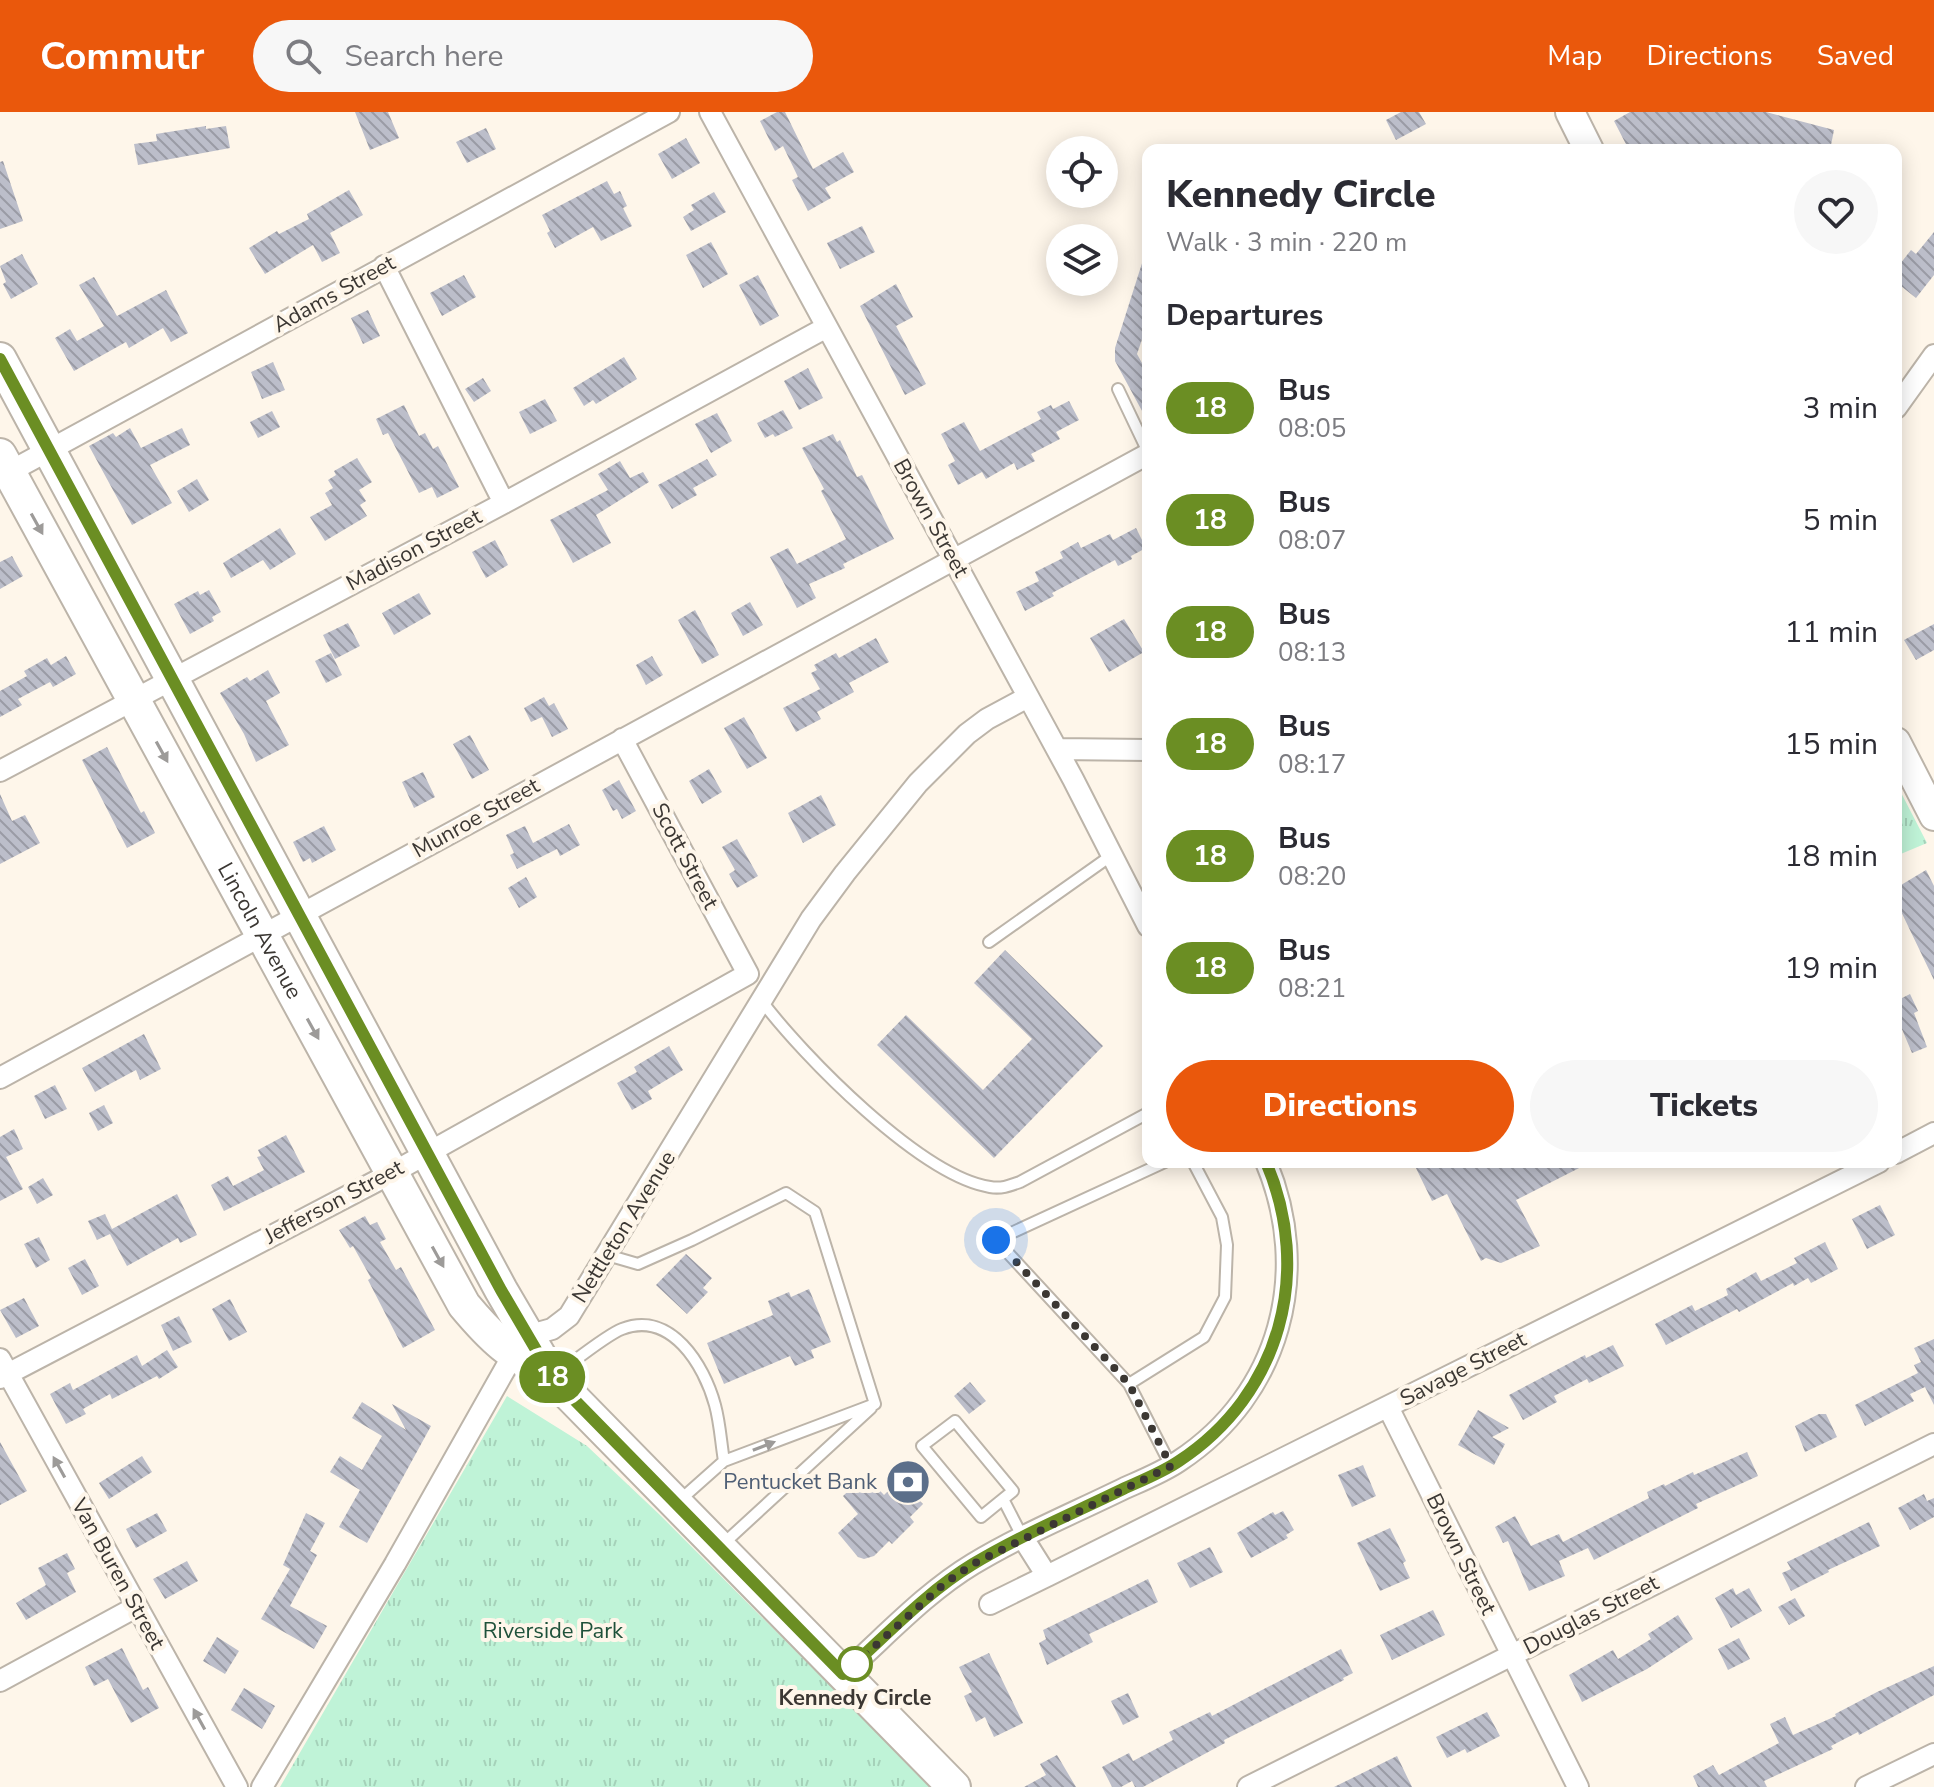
<!DOCTYPE html>
<html lang="en">
<head>
<meta charset="utf-8">
<style>
  body { margin:0; font-family:"Nunito Sans",sans-serif; background:#f7f7f7; color:#2b2b33; height:100vh; display:flex; flex-direction:column; font-size:30px; white-space:nowrap }
  * { box-sizing:border-box; margin:0 }
  p { font-size:26px; color:#7c7c81 }
  .icon { flex:none; width:44px; height:44px; fill:none; stroke:currentColor; stroke-width:2; stroke-linecap:round; stroke-linejoin:round }
  .map { position:relative; flex:1; overflow:hidden }
  .sheet { position:absolute; left:1142px; top:32px; width:760px; height:1024px; display:flex; flex-direction:column; background:#fff; border-radius:16px; box-shadow:0 4px 20px #0003 }
  .sheet>* { flex:none }
  .badge { padding:0 16px; border-radius:26px; font-size:28px; line-height:52px }
  .buttons { position:absolute; left:1046px; top:24px; display:grid; gap:16px }
  .buttons a { display:grid; place-items:center; width:72px; height:72px; border-radius:50%; background:#fff; box-shadow:0 4px 20px #0003; font-size:40px }
  .you { position:absolute; width:40px; height:40px; margin:-20px; border:6px solid #fff; border-radius:50%; background:#1a73e8; box-shadow:0 0 0 12px #1a73e833 }
  .map>.badge { position:absolute; translate:-50% -50%; box-shadow:0 0 0 4px #fff }
  h2 { padding:0 24px; font-size:30px; line-height:72px }
  .round { display:grid; place-items:center; flex:none; width:84px; height:84px; border-radius:42px; background:#f7f7f7 }
  .summary { display:flex; align-items:center; justify-content:space-between; height:136px; padding:0 24px }
  h1 { font-size:38px; font-weight:800; line-height:60px }
  .action { display:flex; gap:16px; margin-top:auto; padding:16px 24px }
  .action a { flex:1; height:92px; border-radius:48px; background:#ea580c; color:#fff; font-size:32px; font-weight:800; line-height:92px; text-align:center }
  .action a+a { background:#f7f7f7; color:#2b2b33 }
  ul { padding:0; list-style:none }
  li { display:flex; align-items:center; gap:24px; height:112px; padding:0 24px }
  li div { flex:1 }
  li b { display:block; font-size:30px }
  li em { font-style:normal }
  li .badge { min-width:88px; font-weight:700; text-align:center }
  header { display:flex; align-items:center; gap:48px; box-sizing:border-box; height:112px; padding:0 40px; background:#ea580c; color:#fff }
  header strong { font-size:38px }
  nav { display:flex; gap:44px; margin-inline-start:auto; font-size:28px }
  .search { width:560px; height:72px; background:#f7f7f7; display:flex; align-items:center; gap:20px; box-sizing:border-box; padding:0 28px; border-radius:44px; color:#7c7c81; font-size:30px }
  .map>svg:first-child { display:block }
</style>
</head>
<body>
<header>
<strong>Commutr</strong>
<div class="search"><svg class="icon" aria-label="search" viewBox="0 0 24 24"><circle cx="10" cy="10" r="6"/><path d="M15 15l6 6"/></svg>Search here</div>
<nav><a>Map</a><a>Directions</a><a>Saved</a></nav>
</header>
<div class="map">
<svg width="1934" height="1675" viewBox="0 0 1934 1675">
  <defs>
    <pattern id="park-tufts" width="24" height="20" patternUnits="userSpaceOnUse" patternTransform="scale(2)"><rect width="24" height="20" fill="#bff3d7"/><path d="M3 7l-1-3M5 7V3M7 7l1-3M15 17l-1-3M17 17v-4M19 17l1-3" fill="none" stroke="#a5d1b9"/></pattern>
    <pattern id="building-back-hatch" width="6" height="6" patternUnits="userSpaceOnUse" patternTransform="scale(2)"><rect width="6" height="6" fill="#bcbeca"/><path d="M-1 5l2 2M0 0l6 6M5-1l2 2" fill="none" stroke="#9a9ba5"/></pattern>
  </defs>
  <rect width="100%" height="100%" fill="#fef6ea"/>
  <!-- park -->
  <path fill="url(#park-tufts)" d="M1896,671L1927,731L1896,744Z
    M507,1284L587,1334L661,1404L931,1675H280Z"/>
  <!-- building -->
  <path fill="url(#building-back-hatch)" d="M355,0H388L399,26L370,38Z
    M777,0H785L813,57L843,40L854,60L825,76L831,86L808,99L792,68L798,65L783,34L775,39L760,9Z
    M1401,0H1419L1426,12L1396,28L1386,8Z
    M1630,0H1766L1834,18L1830,38H1629L1614,9Z
    M206,14V17L226,14L230,36L138,53L134,32L157,29L156,22Z
    M486,16L496,37L467,51L456,30Z
    M686,26L700,51L672,67L658,42Z
    M3,49L23,109L0,117V50Z
    M607,69L614,82L620,79L627,94L623,96L632,114L601,129L593,115L555,136L547,121L550,119L542,103Z
    M349,78L363,103L330,121L340,141L322,150L313,133L265,162L249,136L277,119L279,122L309,107L307,102Z
    M714,80L726,100L691,119L683,105L694,98L691,93Z
    M862,114L875,140L840,157L827,131Z
    M1934,120V163L1916,186L1896,170V157L1911,138L1916,142Z
    M711,130L728,162L703,176L686,143Z
    M22,142L38,172L11,187L3,172L6,170L0,154Z
    M1144,145H1148V210L1137,242L1148,262V310L1115,249V236Z
    M464,163L476,185L442,204L430,181Z
    M758,163L779,204L760,214L739,173Z
    M94,165L117,204L166,178L188,221L171,230L163,216L129,236L126,230L74,259L55,226L70,217L77,229L104,214L79,173Z
    M896,172L913,205L896,214L926,272L905,283L860,194Z
    M368,198L380,224L363,232L351,206Z
    M624,245L637,267L596,292L593,288L584,294L573,276Z
    M273,250L285,278L262,287L251,260Z
    M808,256L823,286L799,298L784,269Z
    M483,266L491,279L474,290L465,277Z
    M545,287L557,309L530,322L519,300Z
    M1069,289L1079,308L1056,320L1060,327L1031,342L1035,349L1017,358L1014,351L986,367L982,360L958,373L948,353L955,349L941,322L964,310L980,339L1041,307L1037,300L1051,293L1053,297Z
    M404,293L419,324L425,321L433,337L438,334L459,375L437,386L432,375L419,381L388,321L383,323L376,307Z
    M783,298L793,316L775,325L773,322L765,326L757,311Z
    M272,299L280,315L258,326L250,310Z
    M717,301L732,329L711,341L695,312Z
    M130,316L141,336L182,316L190,333L150,353L172,391L132,413L89,334L113,321L116,325Z
    M833,322L837,330L840,328L857,365L862,363L894,427L843,452L845,456L809,472L816,486L797,496L770,445L788,436L797,452L846,427L821,379L824,377L802,336Z
    M357,346L372,370L359,378L366,389L360,393L367,404L325,429L310,405L332,393L325,381L333,376L328,368L336,363L334,359Z
    M707,347L717,363L693,376L697,383L672,397L658,373Z
    M620,349L630,366L643,360L649,370L596,403L611,431L573,451L550,408L608,378L598,362Z
    M197,367L209,388L189,400L177,379Z
    M280,416L296,442L270,458L263,448L231,466L223,451Z
    M1136,416L1146,436L1131,444L1132,447L1118,454L1115,448L1052,481L1054,484L1025,499L1016,480L1039,469L1035,460L1063,446L1060,440L1078,430L1081,436L1110,422L1113,428Z
    M495,428L508,453L486,466L472,440Z
    M12,444L23,464L0,477V450Z
    M209,478L221,500L212,505L214,509L190,522L174,492L198,479L200,483Z
    M419,481L431,502L394,523L382,501Z
    M750,490L763,513L743,524L731,501Z
    M695,498L719,543L702,552L678,508Z
    M1124,507L1144,540L1109,560L1090,526Z
    M348,511L360,534L335,547L323,523Z
    M1934,512V538L1916,548L1904,528Z
    M876,526L889,550L849,571L854,580L817,600L821,607L796,620L783,596L820,577L811,561L817,558L814,553L836,541L839,546Z
    M331,541L342,563L326,571L315,549Z
    M66,544L76,562L53,575L50,570L18,587L22,593L0,605V579L27,564L24,559L47,546L51,553Z
    M652,544L663,563L646,573L636,553Z
    M268,558L280,581L266,589L289,633L256,650L244,622L220,581L247,565L250,569Z
    M544,585L549,594L554,591L568,617L552,625L542,605L531,610L524,596Z
    M744,605L767,646L747,657L724,616Z
    M470,623L489,658L472,667L453,632Z
    M107,635L141,701L144,699L155,721L127,736L82,648Z
    M709,657L722,680L702,692L689,669Z
    M423,660L435,685L414,696L402,670Z
    M619,668L636,699L622,707L617,697L613,699L602,678Z
    M0,682L12,709L25,703L40,731L0,752Z
    M821,683L836,713L803,731L788,701Z
    M569,712L580,733L560,744L557,737L517,757L510,743L514,741L506,723L525,714L533,731Z
    M324,714L336,738L312,751L310,746L303,750L293,730Z
    M737,727L758,764L737,776L729,762L735,758L722,735Z
    M1926,758L1934,774V868L1896,789V776Z
    M526,765L537,785L519,796L508,776Z
    M1005,838L1103,934L994,1046L877,933L906,903L983,978L1032,927L974,871Z
    M1910,882L1918,899L1914,901L1927,935L1912,941L1896,903V889Z
    M144,922L161,957L140,968L136,958L95,980L82,956Z
    M669,934L683,958L648,979L652,987L632,998L617,971L637,960L634,955Z
    M55,973L67,997L45,1007L34,984Z
    M104,993L113,1011L98,1019L89,1001Z
    M14,1017L23,1037L6,1045L23,1077L0,1089V1025Z
    M286,1023L305,1060L224,1099L211,1073L228,1064L233,1074L264,1058L257,1045L261,1044L258,1038Z
    M1413,1050H1591L1516,1088L1540,1134L1501,1151L1486,1146L1481,1149L1447,1082L1432,1089Z
    M43,1066L53,1083L37,1092L28,1075Z
    M177,1082L197,1123L180,1131L178,1126L127,1154L110,1122L97,1128L88,1109L105,1102L112,1117Z
    M1880,1093L1895,1123L1867,1137L1852,1107Z
    M365,1104L370,1113L377,1110L386,1127L380,1130L396,1158L401,1155L435,1218L403,1236L368,1168L371,1166L353,1134L350,1136L339,1118Z
    M39,1125L50,1148L36,1156L24,1132Z
    M1825,1130L1838,1157L1811,1171L1808,1166L1794,1174L1793,1171L1739,1200L1737,1197L1666,1233L1655,1212L1692,1193L1695,1199L1728,1183L1726,1177L1756,1160L1761,1169L1797,1151L1794,1146Z
    M686,1142L712,1166L703,1176L708,1180L687,1202L656,1173Z
    M85,1147L99,1174L82,1183L68,1156Z
    M809,1177L831,1230L811,1238L814,1246L795,1254L790,1244L724,1272L707,1231L773,1203L768,1189L789,1180L791,1185Z
    M24,1186L39,1214L16,1226L0,1198Z
    M230,1187L247,1220L229,1229L212,1197Z
    M179,1204L192,1230L173,1239L161,1213Z
    M1934,1227V1293L1925,1275L1910,1282L1914,1289L1865,1314L1855,1293L1918,1261L1914,1253L1921,1250L1914,1236Z
    M1613,1233L1624,1254L1589,1271L1587,1267L1554,1284L1557,1290L1523,1308L1509,1283L1585,1243L1586,1246Z
    M167,1238L178,1255L159,1267L157,1264L112,1287L110,1282L83,1297L86,1302L66,1312L50,1282L70,1271L73,1278L137,1243L142,1254Z
    M970,1270L986,1289L969,1302L954,1284Z
    M362,1290L406,1318L392,1292L431,1314L367,1431L339,1415L360,1378L330,1360L340,1344L362,1358L382,1324L352,1306Z
    M1478,1298L1509,1316L1492,1325L1505,1332L1494,1353L1458,1333Z
    M1819,1302H1826L1837,1325L1805,1340L1795,1314Z
    M0,1330L27,1379L0,1393Z
    M1747,1340L1758,1364L1696,1392L1698,1396L1594,1448L1588,1436L1559,1449L1565,1464L1529,1479L1508,1429L1503,1431L1495,1415L1515,1404L1531,1434L1559,1422L1563,1430L1649,1386L1647,1380L1664,1372L1665,1374L1693,1360L1694,1363Z
    M142,1344L152,1360L109,1387L99,1371Z
    M1363,1353L1376,1384L1352,1395L1338,1363Z
    M865,1363L884,1383L897,1370L905,1379L908,1377L923,1392L910,1405L914,1410L892,1432L889,1429L874,1444L864,1447L858,1445L838,1421L858,1402L843,1384Z
    M1924,1382L1927,1389L1934,1386V1405L1910,1418L1898,1396Z
    M1283,1399L1294,1418L1286,1423L1288,1426L1251,1446L1237,1421L1273,1400L1275,1403Z
    M157,1401L167,1419L136,1436L126,1417Z
    M306,1401L325,1411L310,1439L317,1443L290,1494L327,1514L314,1537L261,1507L290,1457L283,1453Z
    M1869,1410L1880,1434L1828,1458L1829,1460L1791,1479L1782,1461L1791,1457L1787,1450Z
    M1390,1416L1406,1449L1403,1451L1410,1466L1380,1479L1357,1431Z
    M1210,1435L1223,1460L1190,1476L1177,1451Z
    M67,1441L75,1457L67,1461L76,1480L26,1508L16,1491L46,1473L38,1456Z
    M187,1449L198,1469L165,1487L153,1467Z
    M1148,1467L1158,1490L1089,1522L1093,1530L1047,1553L1039,1531L1046,1527L1043,1518Z
    M1733,1476L1736,1483L1749,1476L1762,1499L1731,1516L1715,1486Z
    M1795,1486L1805,1504L1789,1513L1778,1495Z
    M1433,1498L1445,1523L1392,1548L1380,1523Z
    M1678,1503L1693,1527L1647,1557L1582,1590L1569,1563L1613,1538L1618,1547L1651,1527L1648,1522Z
    M217,1525L239,1539L225,1562L203,1549Z
    M1739,1526L1750,1547L1728,1558L1718,1537Z
    M122,1536L143,1578L148,1575L159,1596L131,1611L108,1567L94,1574L85,1555Z
    M1341,1537L1353,1561L1343,1566L1344,1568L1224,1628L1225,1631L1143,1675H1135L1132,1669L1121,1675H1112L1102,1655L1129,1641L1133,1649L1173,1628L1169,1620L1210,1600L1212,1604Z
    M989,1541L1023,1611L994,1625L985,1605L976,1610L964,1584L972,1580L959,1555Z
    M1934,1554V1583L1859,1623L1858,1620L1831,1634L1833,1637L1764,1669L1767,1675H1698L1693,1664L1713,1653L1719,1663L1779,1631L1770,1612L1785,1605L1793,1623L1836,1604L1835,1602L1877,1580Z
    M244,1576L275,1594L262,1617L231,1598Z
    M1128,1581L1139,1605L1123,1613L1111,1589Z
    M1487,1600L1500,1624L1467,1641L1465,1637L1447,1646L1436,1625Z
    M1057,1643L1076,1675H1024L1046,1663L1040,1652Z
    M1397,1644L1412,1675H1334Z"/>
  <g fill="none" stroke-linecap="round" stroke-linejoin="round">
    <!-- lane casing -->
    <g stroke="#bcb4a9" stroke-width="14">
      <path id="lane" d="M1118,277L1148,340
        M989,830L1112,743
        M761,888C803,944 921,1064 990,1075C1001,1077 1009,1074 1020,1070L1148,1001
        M1165,1050L996,1128L1129,1272L1171,1354
        M607,1143L638,1152L692,1128L786,1081L815,1100L875,1292
        M555,1263C571,1252 606,1223 622,1217C671,1198 704,1253 715,1293C720,1311 721,1331 724,1349
        M1129,1272L1204,1225L1225,1185L1227,1133L1222,1105L1193,1050
        M955,1309L1013,1379L981,1405L922,1334Z
        M1003,1387L1023,1426
        M679,1389L724,1349L875,1292
        M721,1434L871,1296"/>
    </g>
    <!-- street casing -->
    <g stroke="#bcb4a9" stroke-width="24">
      <path id="street" d="M710,0L1073,667L1148,814
        M384,154L504,391
        M1896,296L1934,243
        M0,365L669,0
        M1057,637L1148,638
        M0,659L504,391L827,215
        M0,966L1148,342
        M1896,1041L1934,1021
        M0,1247L237,1675
        M0,1266L392,1061L748,862L622,627
        M1388,1295L1578,1675
        M1023,1426L1047,1464L1879,1050
        M990,1492L1047,1464
        M843,1562C885,1525 925,1481 973,1452C1021,1423 1074,1401 1125,1376C1143,1368 1163,1360 1179,1349C1281,1282 1312,1160 1266,1050
        M0,1569L136,1495
        M262,1675L395,1452L513,1243L527,1224L552,1217L569,1204L811,807L845,761L918,671L967,622L987,607L1028,585
        M1248,1675L1934,1332
        M1866,1675L1934,1642"/>
    </g>
    <!-- secondary casing -->
    <g stroke="#bcb4a9" stroke-width="32">
      <path id="secondary" d="M1570,0L1589,38
        M1896,630L1934,704"/>
    </g>
    <!-- primary casing -->
    <g stroke="#bcb4a9" stroke-width="36">
      <g id="primary">
        <path d="M0,247L501,1178L552,1265L954,1675"/>
        <path id="s1" d="M0,343L464,1193C494,1229 509,1241 550,1264"/>
      </g>
    </g>
    <!-- lane -->
    <use href="#lane" stroke="#fff" stroke-width="10"/>
    <!-- street -->
    <use href="#street" stroke="#fff" stroke-width="20"/>
    <!-- secondary -->
    <use href="#secondary" stroke="#fff" stroke-width="28"/>
    <!-- primary -->
    <use href="#primary" stroke="#fff" stroke-width="32"/>
  </g>
  <!-- one-way arrows -->
  <defs><path id="oneway-solid" d="M-6-.8H1V-3.2L6.5 0L1 3.2V.8H-6Z" transform="scale(2)"/></defs>
  <g fill="#9d9b99">
    <use href="#oneway-solid" transform="translate(37 412) rotate(61)"/>
    <use href="#oneway-solid" transform="translate(162 640) rotate(61)"/>
    <use href="#oneway-solid" transform="translate(313 917) rotate(61)"/>
    <use href="#oneway-solid" transform="translate(438 1145) rotate(61)"/>
    <use href="#oneway-solid" transform="translate(764 1334) rotate(-21)"/>
    <use href="#oneway-solid" transform="translate(59 1355) rotate(-119)"/>
    <use href="#oneway-solid" transform="translate(199 1607) rotate(-119)"/>
  </g>
  <g fill="none" stroke-linecap="round" stroke-linejoin="round">
    <!-- line casing -->
    <g stroke="#fff" stroke-width="18">
      <path id="line" d="M0,247L501,1178L552,1265L843,1562C885,1525 925,1481 973,1452C1021,1423 1074,1401 1125,1376C1143,1368 1163,1360 1179,1349C1281,1282 1313,1160 1266,1050"/>
    </g>
    <!-- line -->
    <use href="#line" stroke="#6b8e23" stroke-width="12"/>
    <!-- walk -->
    <path stroke="#3b3733" stroke-width="8" stroke-dasharray="0 14.4" d="M855,1552L944,1472L973,1452L1171,1354L1129,1272L996,1128"/>
  </g>
  <!-- icons -->
  <defs>
    <g id="bank-disc" transform="scale(2.3)"><circle r="9.5" fill="#5c6f8a" stroke="#fef6ea"/><path d="M-6-4H6V4H-6ZM0-2.3a2.3 2.3 0 1 0 0 4.6a2.3 2.3 0 1 0 0-4.6Z" fill="#fff"/></g>
  </defs>
  <g fill-rule="evenodd">
    <use href="#bank-disc" x="908" y="1370"/>
  </g>
  <!-- markers -->
  <circle fill="#fff" stroke="#6b8e23" stroke-width="4" cx="855" cy="1552" r="16"/>
  <g text-anchor="middle" dominant-baseline="central" stroke-width="8" stroke-linejoin="round" paint-order="stroke">
    <!-- street labels -->
    <g font-size="22" fill="#3b3733" stroke="#fef6ea">
      <text transform="translate(334 182) rotate(-29)">Adams Street</text>
      <text transform="translate(931 406) rotate(61)">Brown Street</text>
      <text transform="translate(414 438) rotate(-28)">Madison Street</text>
      <text transform="translate(476 706) rotate(-29)">Munroe Street</text>
      <text transform="translate(685 744) rotate(62)">Scott Street</text>
      <text stroke="none"><textPath href="#s1" startOffset="542">Lincoln Avenue</textPath></text>
      <text transform="translate(334 1090) rotate(-28)">Jefferson Street</text>
      <text transform="translate(624 1115) rotate(-58)">Nettleton Avenue</text>
      <text transform="translate(1463 1257) rotate(-27)">Savage Street</text>
      <text transform="translate(1461 1442) rotate(64)">Brown Street</text>
      <text transform="translate(118 1462) rotate(61)">Van Buren Street</text>
      <text transform="translate(1591 1503) rotate(-27)">Douglas Street</text>
    </g>
    <!-- service labels -->
    <g font-size="22" fill="#4e5e75" stroke="#fef6ea" text-anchor="end">
      <text x="877" y="1370">Pentucket Bank</text>
    </g>
    <!-- park labels -->
    <g font-size="22" fill="#1e513a" stroke="#fef6ea">
      <text x="553" y="1519">Riverside Park</text>
    </g>
    <!-- stop labels -->
    <g font-size="22" font-weight="bold" fill="#3b3733" stroke="#fef6ea">
      <text x="855" y="1586">Kennedy Circle</text>
    </g>
  </g>
</svg>
<div class="buttons">
<a><svg class="icon" aria-label="locate" viewBox="0 0 24 24"><circle cx="12" cy="12" r="6"/><path d="M12 2v4M12 18v4M2 12h4M18 12h4"/></svg></a>
<a><svg class="icon" aria-label="layers" viewBox="0 0 24 24"><path d="M12 4l9 5-9 5-9-5zM3 14l9 5 9-5"/></svg></a>
</div>
<div class="you" style="left:996px;top:1128px"></div>
<b class="badge" style="left:552px;top:1265px;background:#6b8e23;color:#fff">18</b>
<section class="sheet">
<div class="summary"><div><h1>Kennedy Circle</h1><p>Walk · 3 min · 220 m</p></div><a class="round"><svg class="icon" aria-label="heart" viewBox="0 0 24 24"><path d="M12 20l-8-8c-3-5 5-10 8-4 3-6 11-1 8 4z"/></svg></a></div>
<h2>Departures</h2>
<ul>
<li><span class="badge" style="background:#6b8e23;color:#fff">18</span><div><b>Bus</b><p>08:05</p></div><em>3 min</em></li>
<li><span class="badge" style="background:#6b8e23;color:#fff">18</span><div><b>Bus</b><p>08:07</p></div><em>5 min</em></li>
<li><span class="badge" style="background:#6b8e23;color:#fff">18</span><div><b>Bus</b><p>08:13</p></div><em>11 min</em></li>
<li><span class="badge" style="background:#6b8e23;color:#fff">18</span><div><b>Bus</b><p>08:17</p></div><em>15 min</em></li>
<li><span class="badge" style="background:#6b8e23;color:#fff">18</span><div><b>Bus</b><p>08:20</p></div><em>18 min</em></li>
<li><span class="badge" style="background:#6b8e23;color:#fff">18</span><div><b>Bus</b><p>08:21</p></div><em>19 min</em></li>
</ul>
<div class="action"><a>Directions</a><a>Tickets</a></div>
</section>
</div>
</body>
</html>
